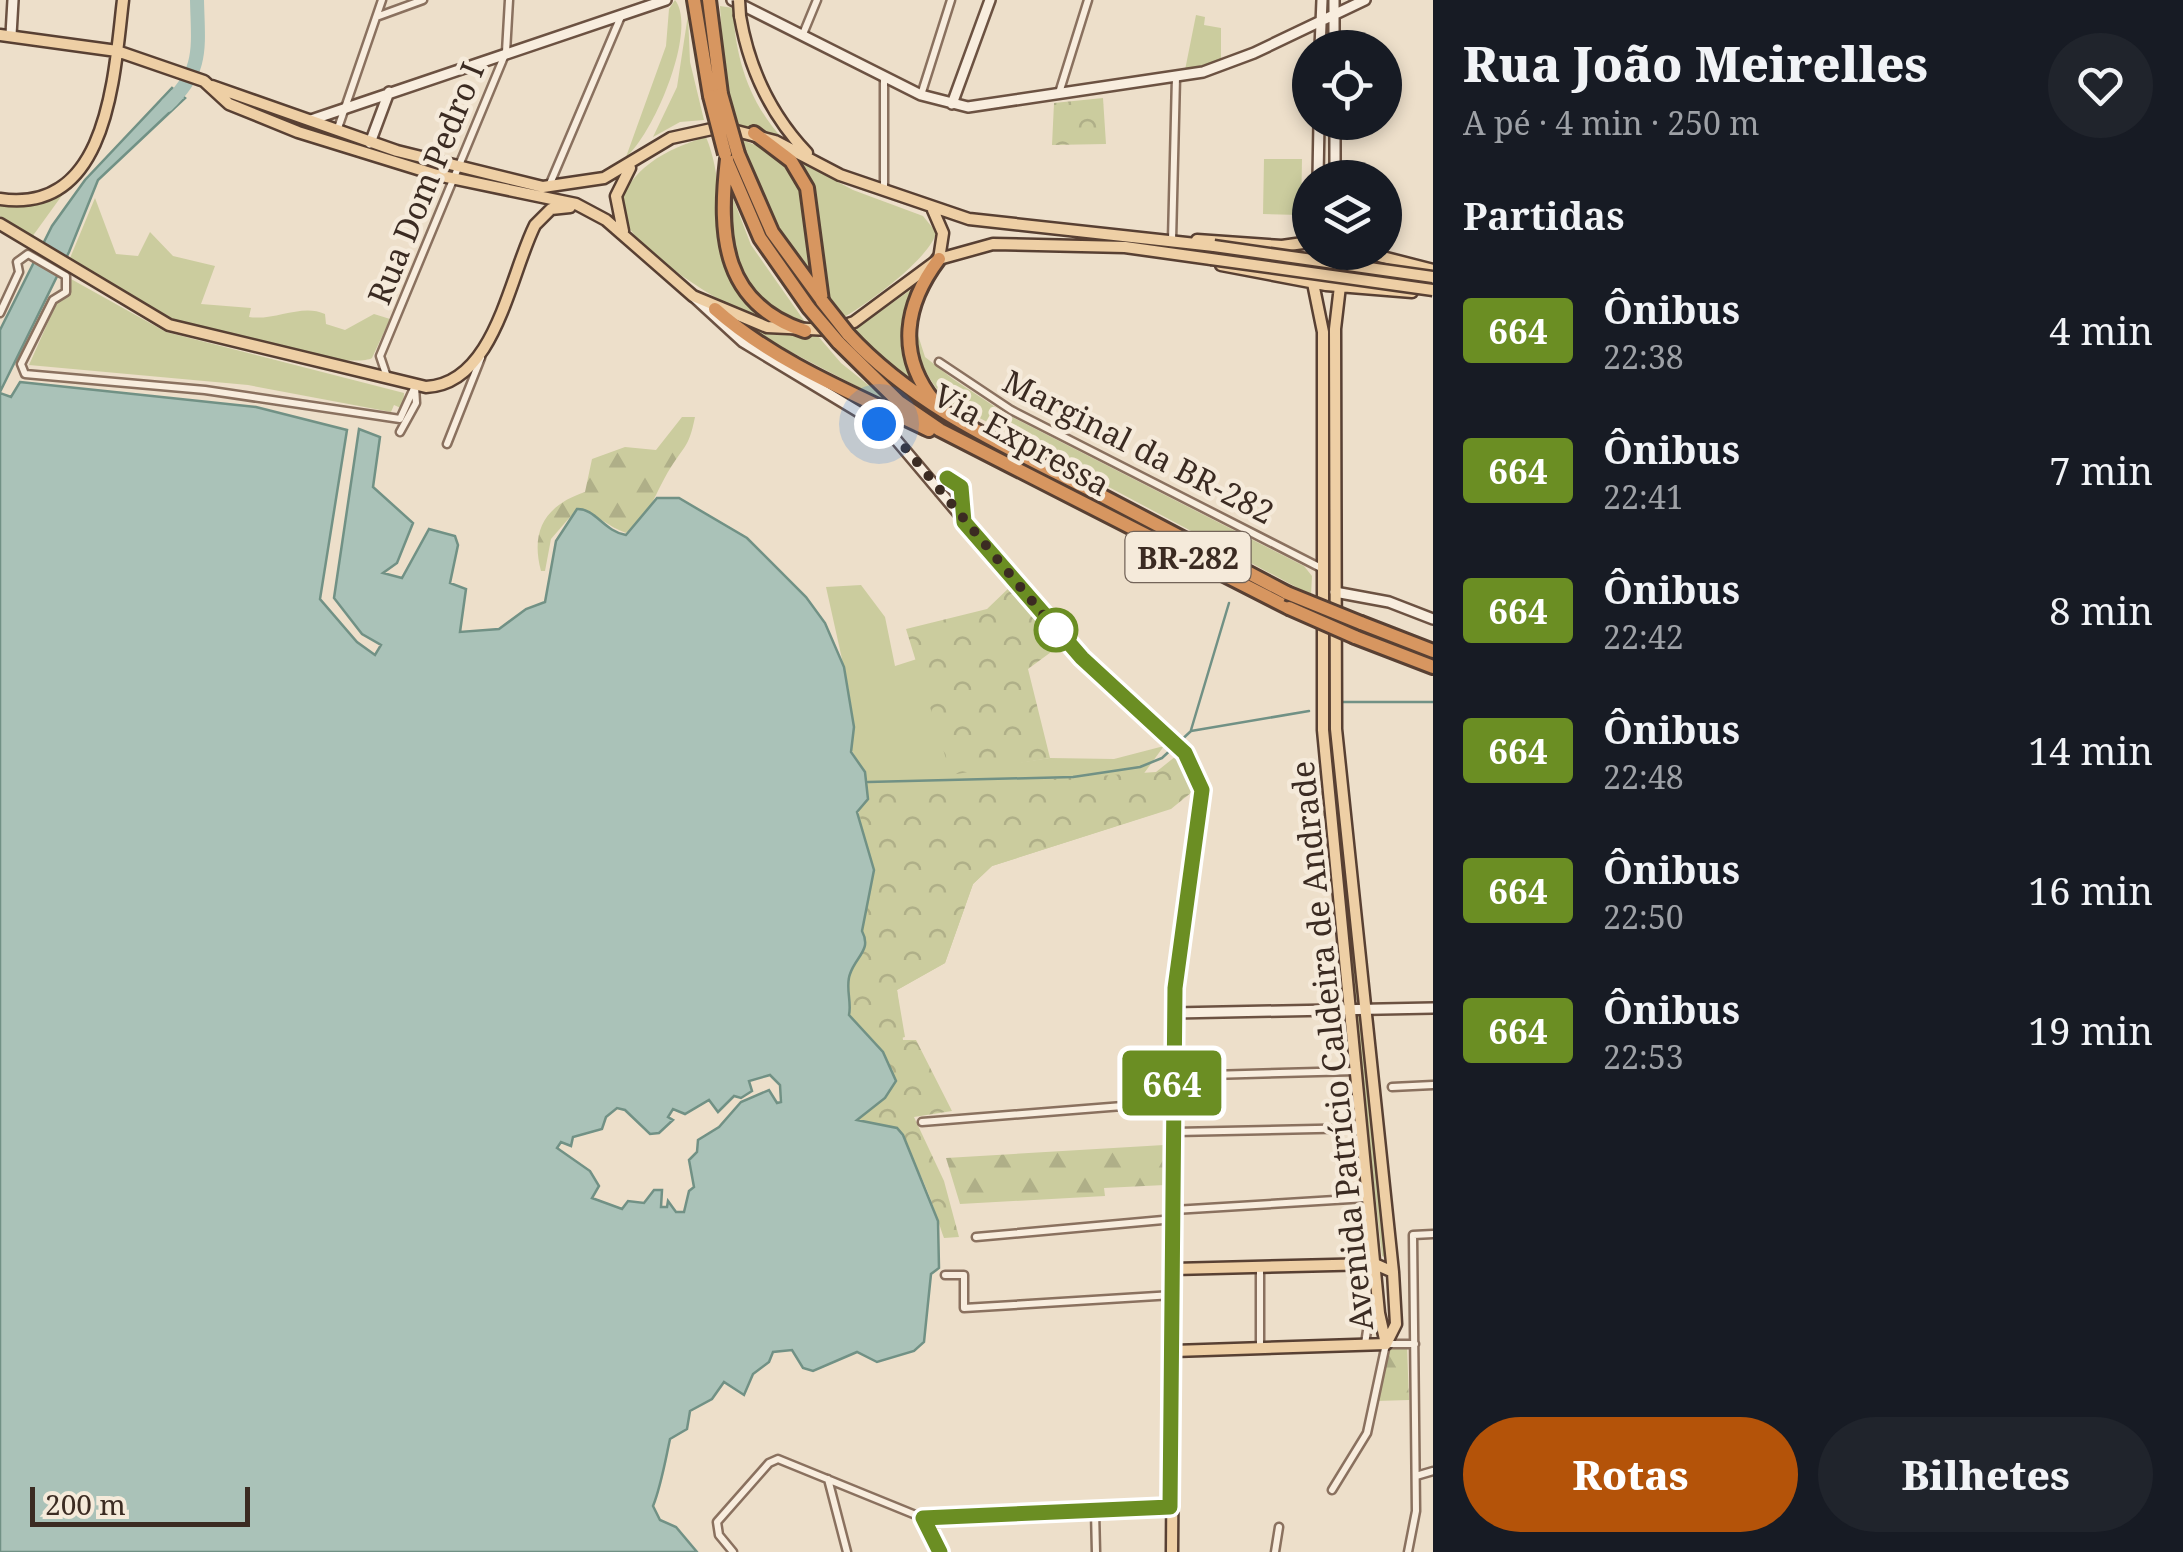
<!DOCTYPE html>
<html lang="pt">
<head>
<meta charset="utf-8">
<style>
  body { margin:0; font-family:"Noto Serif",serif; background:#20242c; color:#f1f3f6; height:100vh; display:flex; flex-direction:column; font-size:38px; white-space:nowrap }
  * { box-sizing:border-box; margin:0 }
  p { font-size:32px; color:#9ea1a6 }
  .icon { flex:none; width:55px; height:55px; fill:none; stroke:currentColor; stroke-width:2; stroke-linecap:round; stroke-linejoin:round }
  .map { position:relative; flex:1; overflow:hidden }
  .sheet { display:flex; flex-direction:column; background:#171b24; width:750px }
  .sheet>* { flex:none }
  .badge { padding:0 20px; border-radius:8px; font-size:35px; line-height:65px }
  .fabs { position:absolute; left:1292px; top:30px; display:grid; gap:20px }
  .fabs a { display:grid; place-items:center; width:110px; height:110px; border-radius:50%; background:#171b24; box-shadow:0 5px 15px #0003; font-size:50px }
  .scale { position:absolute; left:30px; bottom:25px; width:220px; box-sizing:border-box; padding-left:10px; border:5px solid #3b2b22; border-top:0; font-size:28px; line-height:35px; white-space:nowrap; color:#3b2b22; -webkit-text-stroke:8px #f5eada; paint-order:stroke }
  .you { position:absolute; width:50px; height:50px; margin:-25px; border:8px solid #fff; border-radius:50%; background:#1a73e8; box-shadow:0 0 0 15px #1a73e833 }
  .map>.badge { position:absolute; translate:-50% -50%; box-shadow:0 0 0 5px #fff }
  h2 { padding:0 30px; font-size:38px; line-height:90px }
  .round { display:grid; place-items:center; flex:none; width:105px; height:105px; border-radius:52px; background:#20242c }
  .overview { display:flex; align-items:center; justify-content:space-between; height:170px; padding:0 30px }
  h1 { font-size:48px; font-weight:800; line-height:75px }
  .action { display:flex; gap:20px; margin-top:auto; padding:20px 30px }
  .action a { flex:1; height:115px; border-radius:60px; background:#b45309; color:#fff; font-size:40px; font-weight:800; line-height:115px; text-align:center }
  .action a+a { background:#20242c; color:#f1f3f6 }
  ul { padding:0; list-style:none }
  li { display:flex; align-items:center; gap:30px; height:140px; padding:0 30px }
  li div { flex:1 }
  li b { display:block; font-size:38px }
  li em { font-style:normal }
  li .badge { min-width:110px; font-weight:700; text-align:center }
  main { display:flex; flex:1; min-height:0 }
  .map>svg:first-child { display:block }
</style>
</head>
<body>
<main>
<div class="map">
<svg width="1433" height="1552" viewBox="0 0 1433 1552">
  <defs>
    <pattern id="forest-firs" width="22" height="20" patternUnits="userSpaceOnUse" patternTransform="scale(2.5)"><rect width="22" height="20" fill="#cbcc9e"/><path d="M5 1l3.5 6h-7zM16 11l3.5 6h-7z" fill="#afaf88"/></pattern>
    <pattern id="park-crowns" width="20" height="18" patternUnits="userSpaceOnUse" patternTransform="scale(2.5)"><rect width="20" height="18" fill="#cbcc9e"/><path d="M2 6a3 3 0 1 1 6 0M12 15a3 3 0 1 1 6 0" fill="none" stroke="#afaf88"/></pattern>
  </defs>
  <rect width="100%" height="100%" fill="#eddfca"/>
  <!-- green -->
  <path fill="#cbcc9e" d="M675,0C698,29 654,134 626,157L666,46L669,9Z
    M720,6L733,8C735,57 749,102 782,138L735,123L725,88Z
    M688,15L690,62L704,120L680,122L653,137L677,87Z
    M1196,15L1205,17L1204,25L1221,28V60L1185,70Z
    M706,137C732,198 705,277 766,322C719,304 642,256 618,212C627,169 666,149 706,137Z
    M742,140C819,166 804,211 813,281L774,223Z
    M1264,159H1302L1301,215L1263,214Z
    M802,163L853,190L923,216L936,232C933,256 864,307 842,318C809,274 824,213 802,163Z
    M731,193L751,245L805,322C735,322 734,243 731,193Z
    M63,194L32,237L0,216V204L34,205Z
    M95,198L116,254L138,256L150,232L173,256L215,266L201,304L251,308L249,317C275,321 302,303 325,314L326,324L345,330L374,314L390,319L372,358C349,371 199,332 170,319C135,303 101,280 70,258Z
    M71,279L166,332L404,393L403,409L394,405L391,412L248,385L29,365L57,302L70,294Z
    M916,286C898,326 900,355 921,393L854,330Z
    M918,310L917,332L925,357L953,379L1006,414L1304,566L1312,576L1311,595L944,399C921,368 911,349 918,310Z
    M743,327L772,334L817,335L841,363L893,405Z
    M861,585L885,617L895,666L917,659L954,772L1050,758L1114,759L1164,746L1134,787L1157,813L992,866L973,884L945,963L897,990L905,1037L878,1044L849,1018V975L866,938L862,934L874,870L858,821L860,806L868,799L865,773L851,749L854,727L848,686L826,587Z
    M1328,647L1332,658L1360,1000H1353L1327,730Z
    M1355,1014H1362L1389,1259L1382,1256Z"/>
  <!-- forest -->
  <path fill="url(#forest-firs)" d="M682,417H695C689,446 686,444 671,467C655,492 652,514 626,533C608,527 595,512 577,509L551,539L545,571H541C530,530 546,505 585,492L592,459L625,447L656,450Z
    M1164,1145L1165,1185L1104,1188L1105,1196L960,1204L946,1158Z
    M1407,1347L1409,1400L1376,1401L1390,1348Z"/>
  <!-- park -->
  <path fill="url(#park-crowns)" d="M1103,98L1106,144L1052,145L1054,103Z
    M1012,585L1062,644L1028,669L1050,758L951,775L906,629L987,609Z
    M1176,756L1192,792L1171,809L992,866L973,884L945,963L897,990L903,1040H916L952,1111L914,1117L944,1181L959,1237L944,1238C928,1191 913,1132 858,1120L889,1093L878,1045L849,1015C852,1001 845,986 850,974C856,957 872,950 862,931L874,870L858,809L874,791L1156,772Z"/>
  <!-- water -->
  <path fill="#aac2b8" stroke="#719185" stroke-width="2.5" fill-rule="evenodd" d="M172,88L185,98L98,180L69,252L0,392V330L52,226L85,180Z
    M20,382L256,407L347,430L320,599L357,642L375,655L381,645L362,634L334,598L359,429L380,437L373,487L413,523L397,563L383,573L402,578L429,529L455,536L458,545L450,583L466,589L460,632L499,629L526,609L545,602L556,541L577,509C595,508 605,532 626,535L657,498H679L747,538L806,597L825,623L844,667L854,727L851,752L865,772L868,799L857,812L874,870L862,931C872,950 856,956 850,974C845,987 852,1002 849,1015L883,1052L896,1081L885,1098L857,1120L897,1128L903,1135L938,1221L939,1268L931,1274L924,1342L914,1351L877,1362L857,1352L813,1371L803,1368L792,1350L773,1352L769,1362L753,1374L744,1395L724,1382L712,1399L690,1411L687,1429L670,1439C665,1462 661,1486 653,1506L660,1520L676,1527L697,1552H0V393L11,397ZM770,1075L780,1085L781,1102L777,1103L769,1090L741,1102L719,1127L698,1140L697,1152L689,1160L694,1187L689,1191L684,1212H676L668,1201L667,1207H661L662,1190H654L644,1203L628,1201L622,1209L592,1198L599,1186L590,1171L557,1148L561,1142L571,1146L573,1137L602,1129L606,1117L617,1108L625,1110L650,1134L659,1133L673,1120L668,1117L673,1109L685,1114L709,1100L718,1112L734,1096L741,1098L752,1091L749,1081Z"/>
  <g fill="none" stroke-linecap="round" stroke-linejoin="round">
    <!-- stream -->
    <path stroke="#719185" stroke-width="2.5" d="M1343,702H1433
      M1191,730L1229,603
      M868,782L1073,777L1140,767L1162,758L1191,731L1309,711"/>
    <!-- river -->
    <path stroke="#aac2b8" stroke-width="14" d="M167,105C204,71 198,47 197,0"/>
    <!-- street casing -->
    <g stroke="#8a715f" stroke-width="11">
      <path id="street" d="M379,16L423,0
        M803,34L817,0
        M884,77V190
        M1059,93L1088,0
        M921,95L951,0
        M337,131L382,0
        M549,186L622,14
        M1172,240L1176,77
        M0,313L19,272L17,262L28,254L66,276V292L53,300L21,364L25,374L205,390L400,419L415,386
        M939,362L1011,410L1321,568
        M387,377L380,356L506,52L509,0
        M400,432L416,403L415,387
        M447,444L481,358
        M1174,1076L1356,1071
        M1392,1087L1433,1085
        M922,1122L1173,1102
        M1175,1132L1362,1128
        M1174,1210L1367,1198
        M976,1237L1174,1219
        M1260,1267V1347
        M945,1275H964V1308L1173,1295
        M1365,1344L1369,1317L1366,1264
        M1416,1476L1433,1471
        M828,1479L847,1552
        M1332,1490L1367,1433L1386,1344H1415
        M1095,1511L1096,1552
        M923,1519L940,1552
        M733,1552L719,1535L717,1522L769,1463L778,1459L923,1518L1170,1507
        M1275,1552L1279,1527
        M1408,1552L1416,1511L1413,1235L1433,1234"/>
    </g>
    <!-- secondary casing -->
    <g stroke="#6c5242" stroke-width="14">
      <path id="secondary" d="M732,0L921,95L968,107L1203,72L1254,53L1365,0
        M11,35L13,0
        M1320,48L1322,0
        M1334,48V0
        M952,104L990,0
        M311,120L666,0
        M1335,122V178
        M370,143L389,92
        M1318,178L1319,122
        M695,298L743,342L887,429L1066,641L1183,750L1202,790L1175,988L1174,1269
        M940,492L942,481H957L963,493V518
        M1335,592L1389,602L1433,619
        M1174,1013L1433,1008"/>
    </g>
    <!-- primary casing -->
    <g stroke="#584033" stroke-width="15">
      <path id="primary" d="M740,16C749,69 770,114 807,153
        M0,35L117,51L204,81L229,104L298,132L437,175L576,204L606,220L693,296L767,327L830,330L854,322L939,259L993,244L1125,247L1211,259
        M212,86L397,151L543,187L604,178L671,138L721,127L775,141L840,175L969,219L1214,246
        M0,199C109,215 114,75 123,0
        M933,210L943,233L939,259
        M0,224L169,325L426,387C495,384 509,277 535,225L551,209L570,207
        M623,231L616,196L630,168
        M1197,240L1282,246L1310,242
        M1313,252V283L1323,332V730L1379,1313L1386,1344
        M1344,252L1335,329L1336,729L1393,1272L1396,1324L1386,1344
        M1363,252L1433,270
        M1221,265L1326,285L1412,292
        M1174,1351L1386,1344
        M1172,1552L1174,1269L1375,1264L1393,1272"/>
    </g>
    <!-- highway casing -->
    <g stroke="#584033" stroke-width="18">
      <path id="highway" d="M694,0L710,96
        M709,0L721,94
        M754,133L791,161L807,188L822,301
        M738,154L772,232L821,299
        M727,159C718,237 723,304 805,331
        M727,161L760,238L809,308
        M715,309C774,362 857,395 929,430
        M848,334C914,406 1005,446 1091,490C1156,524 1222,559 1287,593
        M838,342L899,402L940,430L1289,608
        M934,401C896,354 905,304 939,259
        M1361,623L1433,651
        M1355,637L1433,667"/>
    </g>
    <!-- street -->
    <use href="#street" stroke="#f8edde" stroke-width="6"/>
    <!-- secondary -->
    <use href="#secondary" stroke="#f8edde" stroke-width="9"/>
    <!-- primary -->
    <use href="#primary" stroke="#eecfa5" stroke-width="10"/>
    <!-- highway -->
    <use href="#highway" stroke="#d79660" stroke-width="12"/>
    <!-- primary-bridge casing -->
    <g stroke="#584033" stroke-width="15" stroke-linecap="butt">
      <path id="primary-bridge" d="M739,0L740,16
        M1214,246L1433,277
        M1211,259L1433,290"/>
    </g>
    <!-- highway-bridge casing -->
    <g stroke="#584033" stroke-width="18" stroke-linecap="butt">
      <path id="highway-bridge" d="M721,94L738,154
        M710,96L725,154
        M822,301L848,334
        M809,308L838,342
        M1287,593L1361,623
        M1289,608L1355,637"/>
    </g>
    <!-- primary-bridge -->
    <use href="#primary-bridge" stroke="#eecfa5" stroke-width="10"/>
    <!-- highway-bridge -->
    <use href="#highway-bridge" stroke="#d79660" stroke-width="12"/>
  </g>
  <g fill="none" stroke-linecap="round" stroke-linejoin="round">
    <!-- line casing -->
    <g stroke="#fff" stroke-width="22">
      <path id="line" d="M940,1552L923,1518L1170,1507L1175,988L1202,790L1185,753L1082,658L964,522L961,487L947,478"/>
    </g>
    <!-- line -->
    <use href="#line" stroke="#6b8e23" stroke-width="15"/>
    <!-- walk -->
    <path stroke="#3b2b22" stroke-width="10" stroke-dasharray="0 18" d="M879,424L902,444L1056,630"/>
  </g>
  <!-- markers -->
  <circle fill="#fff" stroke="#6b8e23" stroke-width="5" cx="1056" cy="630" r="20"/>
  <g text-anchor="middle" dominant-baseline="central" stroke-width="9" stroke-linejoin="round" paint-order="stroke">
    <!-- shield labels -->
    <rect fill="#f5eada" stroke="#736459" stroke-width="2.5" x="1125.5" y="532" width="125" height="50" rx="8"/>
    <g font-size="30" font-weight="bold" fill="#3b2b22">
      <text x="1188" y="557">BR-282</text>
    </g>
    <!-- street labels -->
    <g font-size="32" fill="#3b2b22" stroke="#f5eada">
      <text transform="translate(425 183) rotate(-68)">Rua Dom Pedro I</text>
      <text transform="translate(1022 439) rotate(29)">Via Expressa</text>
      <text transform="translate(1139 446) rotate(27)">Marginal da BR-282</text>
      <text transform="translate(1331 1046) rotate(-96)">Avenida Patrício Caldeira de Andrade</text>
    </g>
  </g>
</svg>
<div class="fabs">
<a><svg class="icon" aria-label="locate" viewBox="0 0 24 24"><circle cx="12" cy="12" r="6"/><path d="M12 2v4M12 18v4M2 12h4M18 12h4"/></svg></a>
<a><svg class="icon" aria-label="layers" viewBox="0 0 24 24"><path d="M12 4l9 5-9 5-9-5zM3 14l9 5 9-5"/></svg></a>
</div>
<div class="scale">200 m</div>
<div class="you" style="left:879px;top:424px"></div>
<b class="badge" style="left:1172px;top:1083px;background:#6b8e23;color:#fff">664</b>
</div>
<section class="sheet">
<div class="overview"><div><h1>Rua João Meirelles</h1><p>A pé · 4 min · 250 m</p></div><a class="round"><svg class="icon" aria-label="heart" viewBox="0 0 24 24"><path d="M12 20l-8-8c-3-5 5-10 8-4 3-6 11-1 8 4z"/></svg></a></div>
<h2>Partidas</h2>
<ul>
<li><span class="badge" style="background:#6b8e23;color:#fff">664</span><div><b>Ônibus</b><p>22:38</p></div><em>4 min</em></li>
<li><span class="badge" style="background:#6b8e23;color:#fff">664</span><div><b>Ônibus</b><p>22:41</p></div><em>7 min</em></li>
<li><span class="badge" style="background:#6b8e23;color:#fff">664</span><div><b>Ônibus</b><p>22:42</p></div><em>8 min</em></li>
<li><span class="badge" style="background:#6b8e23;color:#fff">664</span><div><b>Ônibus</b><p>22:48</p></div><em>14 min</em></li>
<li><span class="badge" style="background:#6b8e23;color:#fff">664</span><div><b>Ônibus</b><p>22:50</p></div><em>16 min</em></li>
<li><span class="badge" style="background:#6b8e23;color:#fff">664</span><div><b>Ônibus</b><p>22:53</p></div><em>19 min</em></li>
</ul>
<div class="action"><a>Rotas</a><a>Bilhetes</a></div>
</section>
</main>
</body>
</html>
